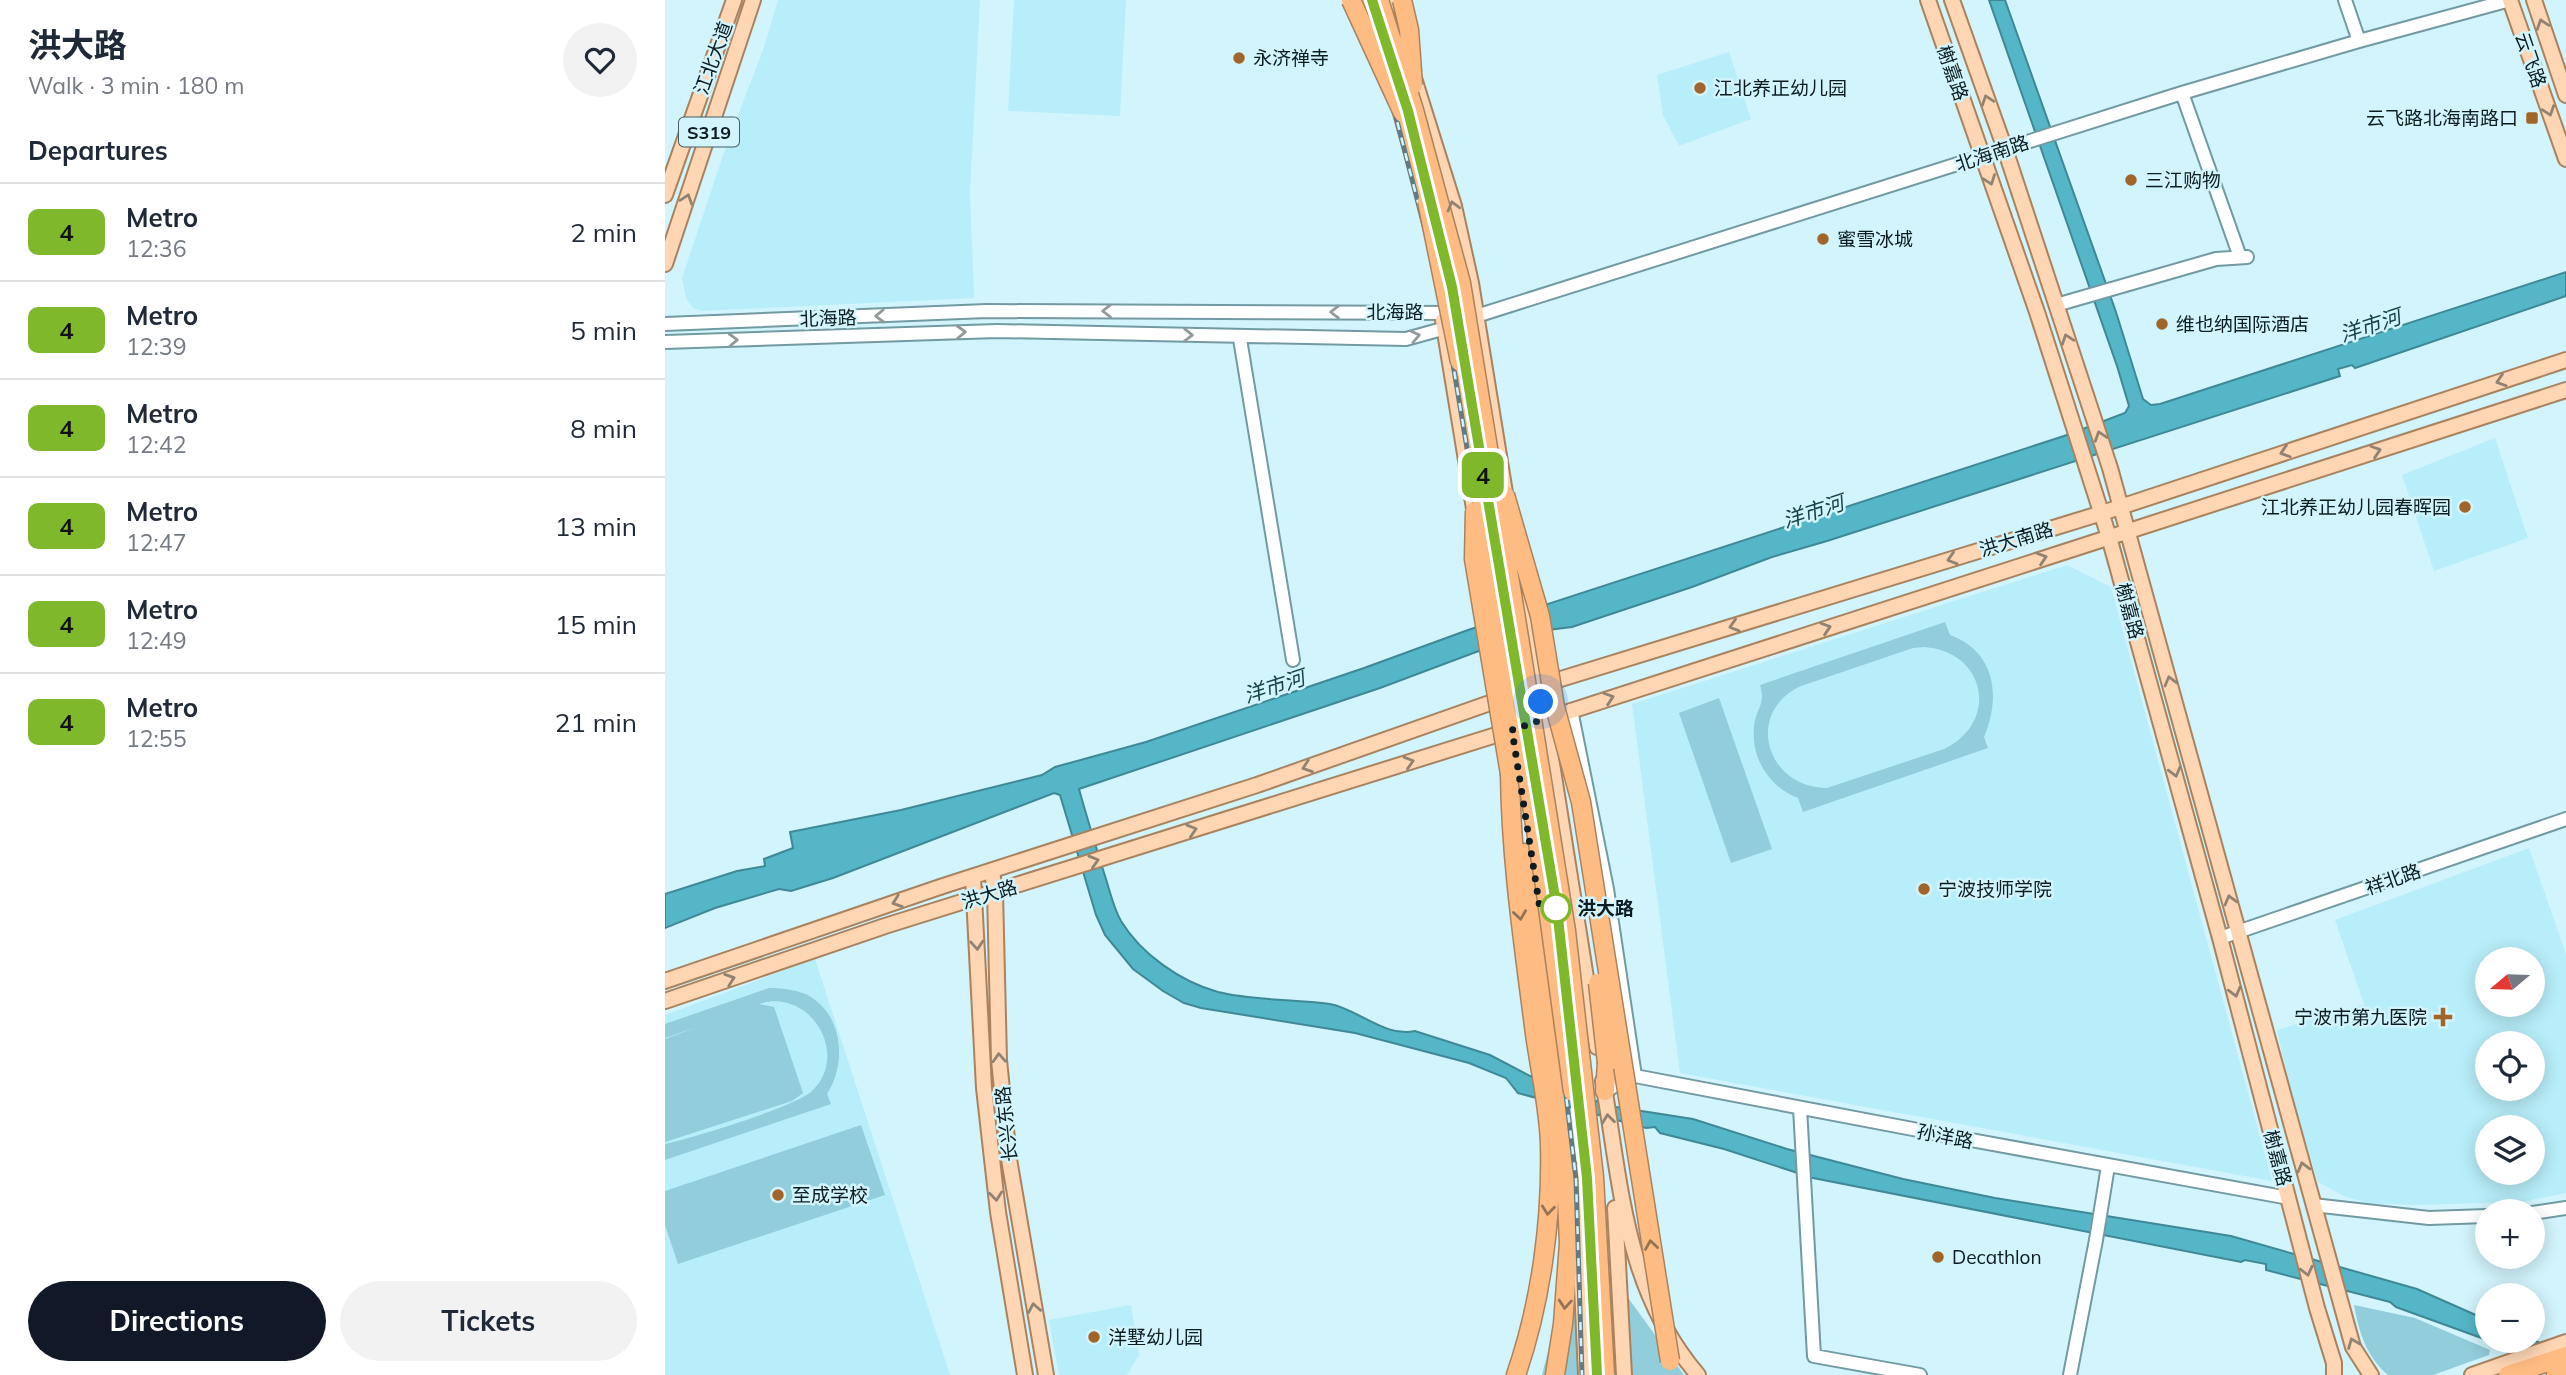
<!DOCTYPE html>
<html lang="en">
<head>
<meta charset="utf-8">
<style>
  body { margin:0; font-family:Mulish,"Noto Sans SC",sans-serif; background:#f2f2f3; color:#1f2937; height:100vh; display:flex; flex-direction:column; font-size:26px; white-space:nowrap }
  * { box-sizing:border-box; margin:0 }
  p { font-size:23px; color:#747a83 }
  .icon { flex:none; width:38px; height:38px; fill:none; stroke:currentColor; stroke-width:2; stroke-linecap:round; stroke-linejoin:round }
  .map { position:relative; flex:1; overflow:hidden }
  .details { display:flex; flex-direction:column; background:#fff; width:665px }
  .details>* { flex:none }
  .badge { padding:0 14px; border-radius:10px; font-size:24px; line-height:46px }
  .needle { width:46px; rotate:251deg }
  .fabs { position:absolute; left:1810px; top:947px; display:grid; gap:14px }
  .fabs a { display:grid; place-items:center; width:70px; height:70px; border-radius:50%; background:#fff; box-shadow:0 4px 18px #0003; font-size:35px }
  .you { position:absolute; width:35px; height:35px; margin:-18px; border:5px solid #fff; border-radius:50%; background:#1a73e8; box-shadow:0 0 0 10px #1a73e833 }
  .map>.badge { position:absolute; translate:-50% -50%; box-shadow:0 0 0 4px #fff }
  h2 { padding:0 28px; font-size:26px; line-height:63px }
  .round { display:grid; place-items:center; flex:none; width:74px; height:74px; border-radius:37px; background:#f2f2f3 }
  .headline { display:flex; align-items:center; justify-content:space-between; height:119px; padding:0 28px }
  h1 { font-size:33px; font-weight:700; line-height:52px }
  .cta { display:flex; gap:14px; margin-top:auto; padding:14px 28px }
  .cta a { flex:1; height:80px; border-radius:42px; background:#111827; color:#fff; font-size:28px; font-weight:700; line-height:80px; text-align:center }
  .cta a+a { background:#f2f2f3; color:#1f2937 }
  ul { padding:0; list-style:none }
  li { display:flex; align-items:center; gap:21px; height:98px; padding:0 28px; border-top:2px solid #e0e1e3 }
  li div { flex:1 }
  li b { display:block; font-size:26px }
  li em { font-style:normal }
  li .badge { min-width:77px; font-weight:700; text-align:center }
  main { display:flex; flex:1; min-height:0 }
  .map>svg:first-child { display:block }
</style>
</head>
<body>
<main>
<section class="details">
<div class="headline"><div><h1>洪大路</h1><p>Walk · 3 min · 180 m</p></div><a class="round"><svg class="icon" aria-label="heart" viewBox="0 0 24 24"><path d="M12 20l-8-8c-3-5 5-10 8-4 3-6 11-1 8 4z"/></svg></a></div>
<h2>Departures</h2>
<ul>
<li><span class="badge" style="background:#80b82b;color:#111">4</span><div><b>Metro</b><p>12:36</p></div><em>2 min</em></li>
<li><span class="badge" style="background:#80b82b;color:#111">4</span><div><b>Metro</b><p>12:39</p></div><em>5 min</em></li>
<li><span class="badge" style="background:#80b82b;color:#111">4</span><div><b>Metro</b><p>12:42</p></div><em>8 min</em></li>
<li><span class="badge" style="background:#80b82b;color:#111">4</span><div><b>Metro</b><p>12:47</p></div><em>13 min</em></li>
<li><span class="badge" style="background:#80b82b;color:#111">4</span><div><b>Metro</b><p>12:49</p></div><em>15 min</em></li>
<li><span class="badge" style="background:#80b82b;color:#111">4</span><div><b>Metro</b><p>12:55</p></div><em>21 min</em></li>
</ul>
<div class="cta"><a>Directions</a><a>Tickets</a></div>
</section>
<div class="map">
<svg width="1901" height="1375" viewBox="0 0 1901 1375">
  <rect width="100%" height="100%" fill="#d2f4fc"/>
  <!-- built -->
  <path fill="#b8eef9" fill-rule="evenodd" d="M113,0H315L305,192L309,298L37,311L28,308L21,298L17,278L63,141L98,50Z
    M349,0H461L455,116L343,111Z
    M1064,52L1086,119L1014,146L998,115L992,75Z
    M1830,438L1863,538L1769,571L1737,475Z
    M1402,565L1446,587L1607,1181L1015,1073L967,704Z
    M1864,848L1901,954V1193L1856,1202L1751,1205L1704,1203L1681,1197L1653,1182L1628,1102L1612,1030L1699,1004L1670,920ZM1867,959V1004H1822V959ZM1867,1043V1088H1822V1043ZM1822,1127H1867V1172H1822Z
    M150,959L285,1375H0V1015Z
    M466,1305L474,1355L462,1375H394L384,1320Z"/>
  <!-- green -->
  <path fill="#91cdda" fill-rule="evenodd" d="M1280,622L1285,635C1331,652 1336,697 1319,737L1323,748L1138,812L1133,798C1104,787 1086,758 1089,727C1091,707 1101,706 1095,685ZM1259,647C1321,651 1335,722 1279,749L1162,788C1101,788 1079,712 1136,686L1248,648Z
    M1054,698L1107,849L1066,863L1014,713Z
    M104,988C117,988 135,990 146,997C179,1018 181,1065 162,1094L166,1104L0,1160V1144C27,1138 130,1107 147,1091C186,1054 144,987 94,1004L109,1007L138,1093L127,1101L0,1142V1039L32,1027L0,1038V1024Z
    M196,1125L220,1195L13,1264L0,1225V1191Z
    M964,1299L1019,1375H877L892,1316Z
    M1689,1305L1750,1318L1825,1350L1824,1355L1768,1375H1723C1701,1356 1694,1332 1689,1305Z"/>
  <!-- water -->
  <path fill="#55b6c8" stroke="#3f8896" stroke-width="2" d="M1324,0H1340L1451,312L1478,399L1486,405L1495,404L1901,272V296L1690,368L1687,365L1673,369L1675,376L1162,541L1107,557L1027,587L907,627L883,630L811,652L715,688L414,789C422,818 431,847 440,876C445,891 448,907 456,921C476,954 516,982 553,992C590,1001 628,999 665,1004C693,1009 720,1038 750,1031L825,1055L888,1088L951,1107L1028,1119L1122,1149L1238,1179L1330,1198L1566,1236L1752,1289L1822,1320V1340L1731,1307L1725,1302L1601,1270V1264L1580,1260L1576,1262L1148,1178L1059,1149L995,1133L990,1127L981,1128L853,1093L841,1078L804,1063L690,1033L536,1008L519,1003L498,991L468,969L440,935L431,915L395,795L389,793L168,878L126,891L114,889L50,908L0,928V894L72,871L100,866L99,859L128,848L125,832L236,810L377,775L390,767L481,742L699,668L803,630L1399,436L1460,413L1464,406L1452,366Z
    M1867,1340L1901,1351L1891,1375L1822,1341Z"/>
  <g fill="none" stroke-linecap="round" stroke-linejoin="round">
    <!-- minor casing -->
    <g stroke="#719aa3" stroke-width="16">
      <path id="minor" d="M1680,0L1694,41
        M1517,93L1575,257
        M1391,305L1551,259L1582,257
        M805,318L1517,93L1694,41L1845,0
        M0,324L322,311L790,313
        M575,339L628,660
        M0,342L332,331L741,339L788,326
        M906,710L942,889L970,1076
        M1555,938L1901,819
        M940,1091L970,1076L1295,1138L1624,1198
        M1135,1108L1149,1356L1255,1375
        M1648,1205L1764,1218L1822,1216
        M1867,1213L1901,1208
        M1405,1375L1431,1240L1443,1166"/>
    </g>
    <!-- major casing -->
    <g stroke="#a98360" stroke-width="18">
      <path id="major" d="M723,0L742,55
        M1263,0L1372,312L1444,537L1555,938L1652,1308L1669,1363V1375
        M1287,0L1340,149L1445,468L1688,1347L1706,1375
        M1845,0L1901,159
        M1869,0L1901,95
        M748,75L789,206L806,283L842,505
        M0,195L69,0
        M0,264L88,0
        M778,320L811,521
        M851,556L888,770L932,1047
        M327,871L330,892L334,1060L344,1159L381,1375
        M308,877L319,1088L333,1212L360,1375
        M0,981L278,886L592,785L873,686L1437,513L1901,360
        M0,1001L220,926L847,730L1901,390
        M938,1081C956,1185 960,1290 1033,1375
        M908,1170L915,1242L921,1375
        M950,1208L959,1375
        M1807,1375L1901,1342"/>
    </g>
    <!-- highway casing -->
    <g stroke="#a98360" stroke-width="21">
      <path id="highway" d="M703,0L727,73
        M734,100L762,201
        M795,362L811,462
        M845,774C846,861 859,947 870,1034C875,1070 884,1108 885,1144C887,1221 876,1302 851,1375
        M859,853L869,912L900,1157L904,1243L898,1324L890,1375
        M940,1091L942,1063
        M1843,1375L1901,1356
        M1891,1375L1901,1372"/>
    </g>
    <!-- minor -->
    <use href="#minor" stroke="#fff" stroke-width="12"/>
    <!-- major -->
    <use href="#major" stroke="#fed6b4" stroke-width="14"/>
    <!-- highway -->
    <use href="#highway" stroke="#febb82" stroke-width="18"/>
    <!-- rail casing -->
    <g stroke="#637b80" stroke-width="5">
      <path id="rail" d="M694,0L731,117L776,292L879,910L911,1179L917,1375
        M707,0L743,111L787,287L892,909L922,1178L931,1375"/>
    </g>
    <!-- rail -->
    <use href="#rail" stroke="#d2f4fc" stroke-width="2.5" stroke-dasharray="8" stroke-linecap="butt"/>
    <!-- highway-bridge casing -->
    <g stroke="#a98360" stroke-width="21" stroke-linecap="butt">
      <path id="highway-bridge" d="M686,0L738,113
        M714,0L749,110L796,283L852,625L901,931L929,1177L940,1375
        M737,0L744,30L748,85
        M762,201L795,362
        M811,462L880,886L908,1092
        M840,495L875,616L890,707L916,802L1005,1361
        M810,511L809,559L845,774
        M933,983L942,1063"/>
    </g>
    <!-- highway-bridge -->
    <use href="#highway-bridge" stroke="#febb82" stroke-width="18"/>
  </g>
  <!-- one-way arrows -->
  <defs><path id="oneway-chevron" d="M-2-3.5L2.5 0L-2 3.5" fill="none" stroke-width="1.6" stroke-linecap="round" stroke-linejoin="round" transform="scale(1.75)"/></defs>
  <g stroke="#918271">
    <use href="#oneway-chevron" transform="translate(1877 24) rotate(-109)"/>
    <use href="#oneway-chevron" transform="translate(1322 100) rotate(-109)"/>
    <use href="#oneway-chevron" transform="translate(1884 111) rotate(71)"/>
    <use href="#oneway-chevron" transform="translate(1325 180) rotate(70)"/>
    <use href="#oneway-chevron" transform="translate(22 199) rotate(-72)"/>
    <use href="#oneway-chevron" transform="translate(788 206) rotate(-105)"/>
    <use href="#oneway-chevron" transform="translate(1402 339) rotate(-109)"/>
    <use href="#oneway-chevron" transform="translate(1836 381) rotate(162)"/>
    <use href="#oneway-chevron" transform="translate(1435 436) rotate(-108)"/>
    <use href="#oneway-chevron" transform="translate(1711 451) rotate(-18)"/>
    <use href="#oneway-chevron" transform="translate(1620 452) rotate(162)"/>
    <use href="#oneway-chevron" transform="translate(1377 558) rotate(-18)"/>
    <use href="#oneway-chevron" transform="translate(1287 559) rotate(163)"/>
    <use href="#oneway-chevron" transform="translate(1069 626) rotate(163)"/>
    <use href="#oneway-chevron" transform="translate(1161 628) rotate(-18)"/>
    <use href="#oneway-chevron" transform="translate(1505 681) rotate(-105)"/>
    <use href="#oneway-chevron" transform="translate(944 698) rotate(-18)"/>
    <use href="#oneway-chevron" transform="translate(744 762) rotate(-17)"/>
    <use href="#oneway-chevron" transform="translate(642 767) rotate(161)"/>
    <use href="#oneway-chevron" transform="translate(1510 772) rotate(75)"/>
    <use href="#oneway-chevron" transform="translate(527 830) rotate(-17)"/>
    <use href="#oneway-chevron" transform="translate(429 861) rotate(-17)"/>
    <use href="#oneway-chevron" transform="translate(1565 900) rotate(-105)"/>
    <use href="#oneway-chevron" transform="translate(232 902) rotate(161)"/>
    <use href="#oneway-chevron" transform="translate(312 945) rotate(86)"/>
    <use href="#oneway-chevron" transform="translate(65 979) rotate(-19)"/>
    <use href="#oneway-chevron" transform="translate(1570 992) rotate(75)"/>
    <use href="#oneway-chevron" transform="translate(334 1058) rotate(-93)"/>
    <use href="#oneway-chevron" transform="translate(943 1119) rotate(-97)"/>
    <use href="#oneway-chevron" transform="translate(1638 1167) rotate(-105)"/>
    <use href="#oneway-chevron" transform="translate(331 1196) rotate(84)"/>
    <use href="#oneway-chevron" transform="translate(1642 1271) rotate(76)"/>
    <use href="#oneway-chevron" transform="translate(369 1308) rotate(-100)"/>
    <use href="#oneway-chevron" transform="translate(1688 1343) rotate(-112)"/>
  </g>
  <g stroke="#92999b">
    <use href="#oneway-chevron" transform="translate(442 311) rotate(-180)"/>
    <use href="#oneway-chevron" transform="translate(670 312) rotate(-180)"/>
    <use href="#oneway-chevron" transform="translate(215 316) rotate(178)"/>
    <use href="#oneway-chevron" transform="translate(296 332) rotate(-2)"/>
    <use href="#oneway-chevron" transform="translate(523 335) rotate(1)"/>
    <use href="#oneway-chevron" transform="translate(750 336) rotate(-12)"/>
    <use href="#oneway-chevron" transform="translate(68 340) rotate(-2)"/>
  </g>
  <g stroke="#917356">
    <use href="#oneway-chevron" transform="translate(855 915) rotate(82)"/>
    <use href="#oneway-chevron" transform="translate(883 1210) rotate(96)"/>
    <use href="#oneway-chevron" transform="translate(986 1245) rotate(-99)"/>
    <use href="#oneway-chevron" transform="translate(900 1304) rotate(94)"/>
  </g>
  <g fill="none" stroke-linecap="round" stroke-linejoin="round">
    <!-- line casing -->
    <g stroke="#fff" stroke-width="16">
      <path id="line" d="M707,0L743,111L787,287L892,909L922,1178L932,1375"/>
    </g>
    <!-- line -->
    <use href="#line" stroke="#80b82b" stroke-width="10"/>
    <!-- walk -->
    <path stroke="#0c1c20" stroke-width="7" stroke-dasharray="0 12.6" d="M876,702L879,719L847,730L875,909L891,908"/>
  </g>
  <!-- markers -->
  <g fill="#a16429" stroke="#d2f4fc" stroke-width="2.5">
    <circle cx="574" cy="58" r="7"/>
    <circle cx="1035" cy="88" r="7"/>
    <rect x="1860" y="111" width="14" height="14" rx="3.5"/>
    <circle cx="1466" cy="180" r="7"/>
    <circle cx="1158" cy="239" r="7"/>
    <circle cx="1497" cy="324" r="7"/>
    <circle cx="1800" cy="507" r="7"/>
    <circle cx="1259" cy="889" r="7"/>
    <path d="M1774.5 1006.5h7v7h7v7h-7v7h-7v-7h-7v-7h7z"/>
    <circle cx="113" cy="1195" r="7"/>
    <circle cx="1273" cy="1257" r="7"/>
    <circle cx="429" cy="1337" r="7"/>
  </g>
  <circle fill="#fff" stroke="#80b82b" stroke-width="3.5" cx="891" cy="908" r="14"/>
  <g text-anchor="middle" dominant-baseline="central" stroke-width="5" stroke-linejoin="round" paint-order="stroke">
    <!-- shield labels -->
    <rect fill="#d2f4fc" stroke="#475d62" stroke-width="2" x="14" y="117.5" width="60" height="29" rx="5"/>
    <g font-size="18" font-weight="bold" fill="#0c1c20">
      <text x="44" y="132">S319</text>
    </g>
    <!-- street labels -->
    <g font-size="19" fill="#0c1c20" stroke="#d2f4fc">
      <text transform="translate(48 58) rotate(-70)">江北大道</text>
      <text transform="translate(1866 60) rotate(71)">云飞路</text>
      <text transform="translate(1288 73) rotate(71)">榭嘉路</text>
      <text transform="translate(1327 153) rotate(-18)">北海南路</text>
      <text x="730" y="312">北海路</text>
      <text transform="translate(163 318) rotate(-2)">北海路</text>
      <text transform="translate(1351 539) rotate(-17)">洪大南路</text>
      <text transform="translate(1465 611) rotate(75)">榭嘉路</text>
      <text transform="translate(1728 879) rotate(-19)">祥北路</text>
      <text transform="translate(324 894) rotate(-17)">洪大路</text>
      <text transform="translate(341 1124) rotate(-96)">长兴东路</text>
      <text transform="translate(1280 1136) rotate(11)">孙洋路</text>
      <text transform="translate(1613 1158) rotate(75)">榭嘉路</text>
    </g>
    <!-- poi labels -->
    <g font-size="19" fill="#0c1c20" stroke="#d2f4fc" text-anchor="start">
      <text x="588" y="58">永济禅寺</text>
      <text x="1049" y="88">江北养正幼儿园</text>
      <text x="1853" y="118" text-anchor="end">云飞路北海南路口</text>
      <text x="1480" y="180">三江购物</text>
      <text x="1172" y="239">蜜雪冰城</text>
      <text x="1511" y="324">维也纳国际酒店</text>
      <text x="1786" y="507" text-anchor="end">江北养正幼儿园春晖园</text>
      <text x="1273" y="889">宁波技师学院</text>
      <text x="1762" y="1017" text-anchor="end">宁波市第九医院</text>
      <text x="127" y="1195">至成学校</text>
      <text x="1287" y="1257">Decathlon</text>
      <text x="443" y="1337">洋墅幼儿园</text>
    </g>
    <!-- stop labels -->
    <g font-size="19" font-weight="bold" fill="#0c1c20" stroke="#d2f4fc" text-anchor="start">
      <text x="912" y="908">洪大路</text>
    </g>
    <!-- water labels -->
    <g font-size="21" font-style="italic" fill="#16424a" stroke="#d2f4fc">
      <text transform="translate(1705 325) rotate(-18)">洋市河</text>
      <text transform="translate(1148 511) rotate(-18)">洋市河</text>
      <text transform="translate(609 686) rotate(-18)">洋市河</text>
    </g>
  </g>
</svg>
<div class="fabs">
<a><svg class="needle" viewBox="-14 -14 28 28"><path d="M0-13l5 13h-10z" fill="#e53935"/><path d="M0 13l5-13h-10z" fill="#747a83"/></svg></a>
<a><svg class="icon" aria-label="locate" viewBox="0 0 24 24"><circle cx="12" cy="12" r="6"/><path d="M12 2v4M12 18v4M2 12h4M18 12h4"/></svg></a>
<a><svg class="icon" aria-label="layers" viewBox="0 0 24 24"><path d="M12 4l9 5-9 5-9-5zM3 14l9 5 9-5"/></svg></a>
<a>+</a>
<a>−</a>
</div>
<div class="you" style="left:876px;top:702px"></div>
<b class="badge" style="left:818px;top:475px;background:#80b82b;color:#111">4</b>
</div>
</main>
</body>
</html>
